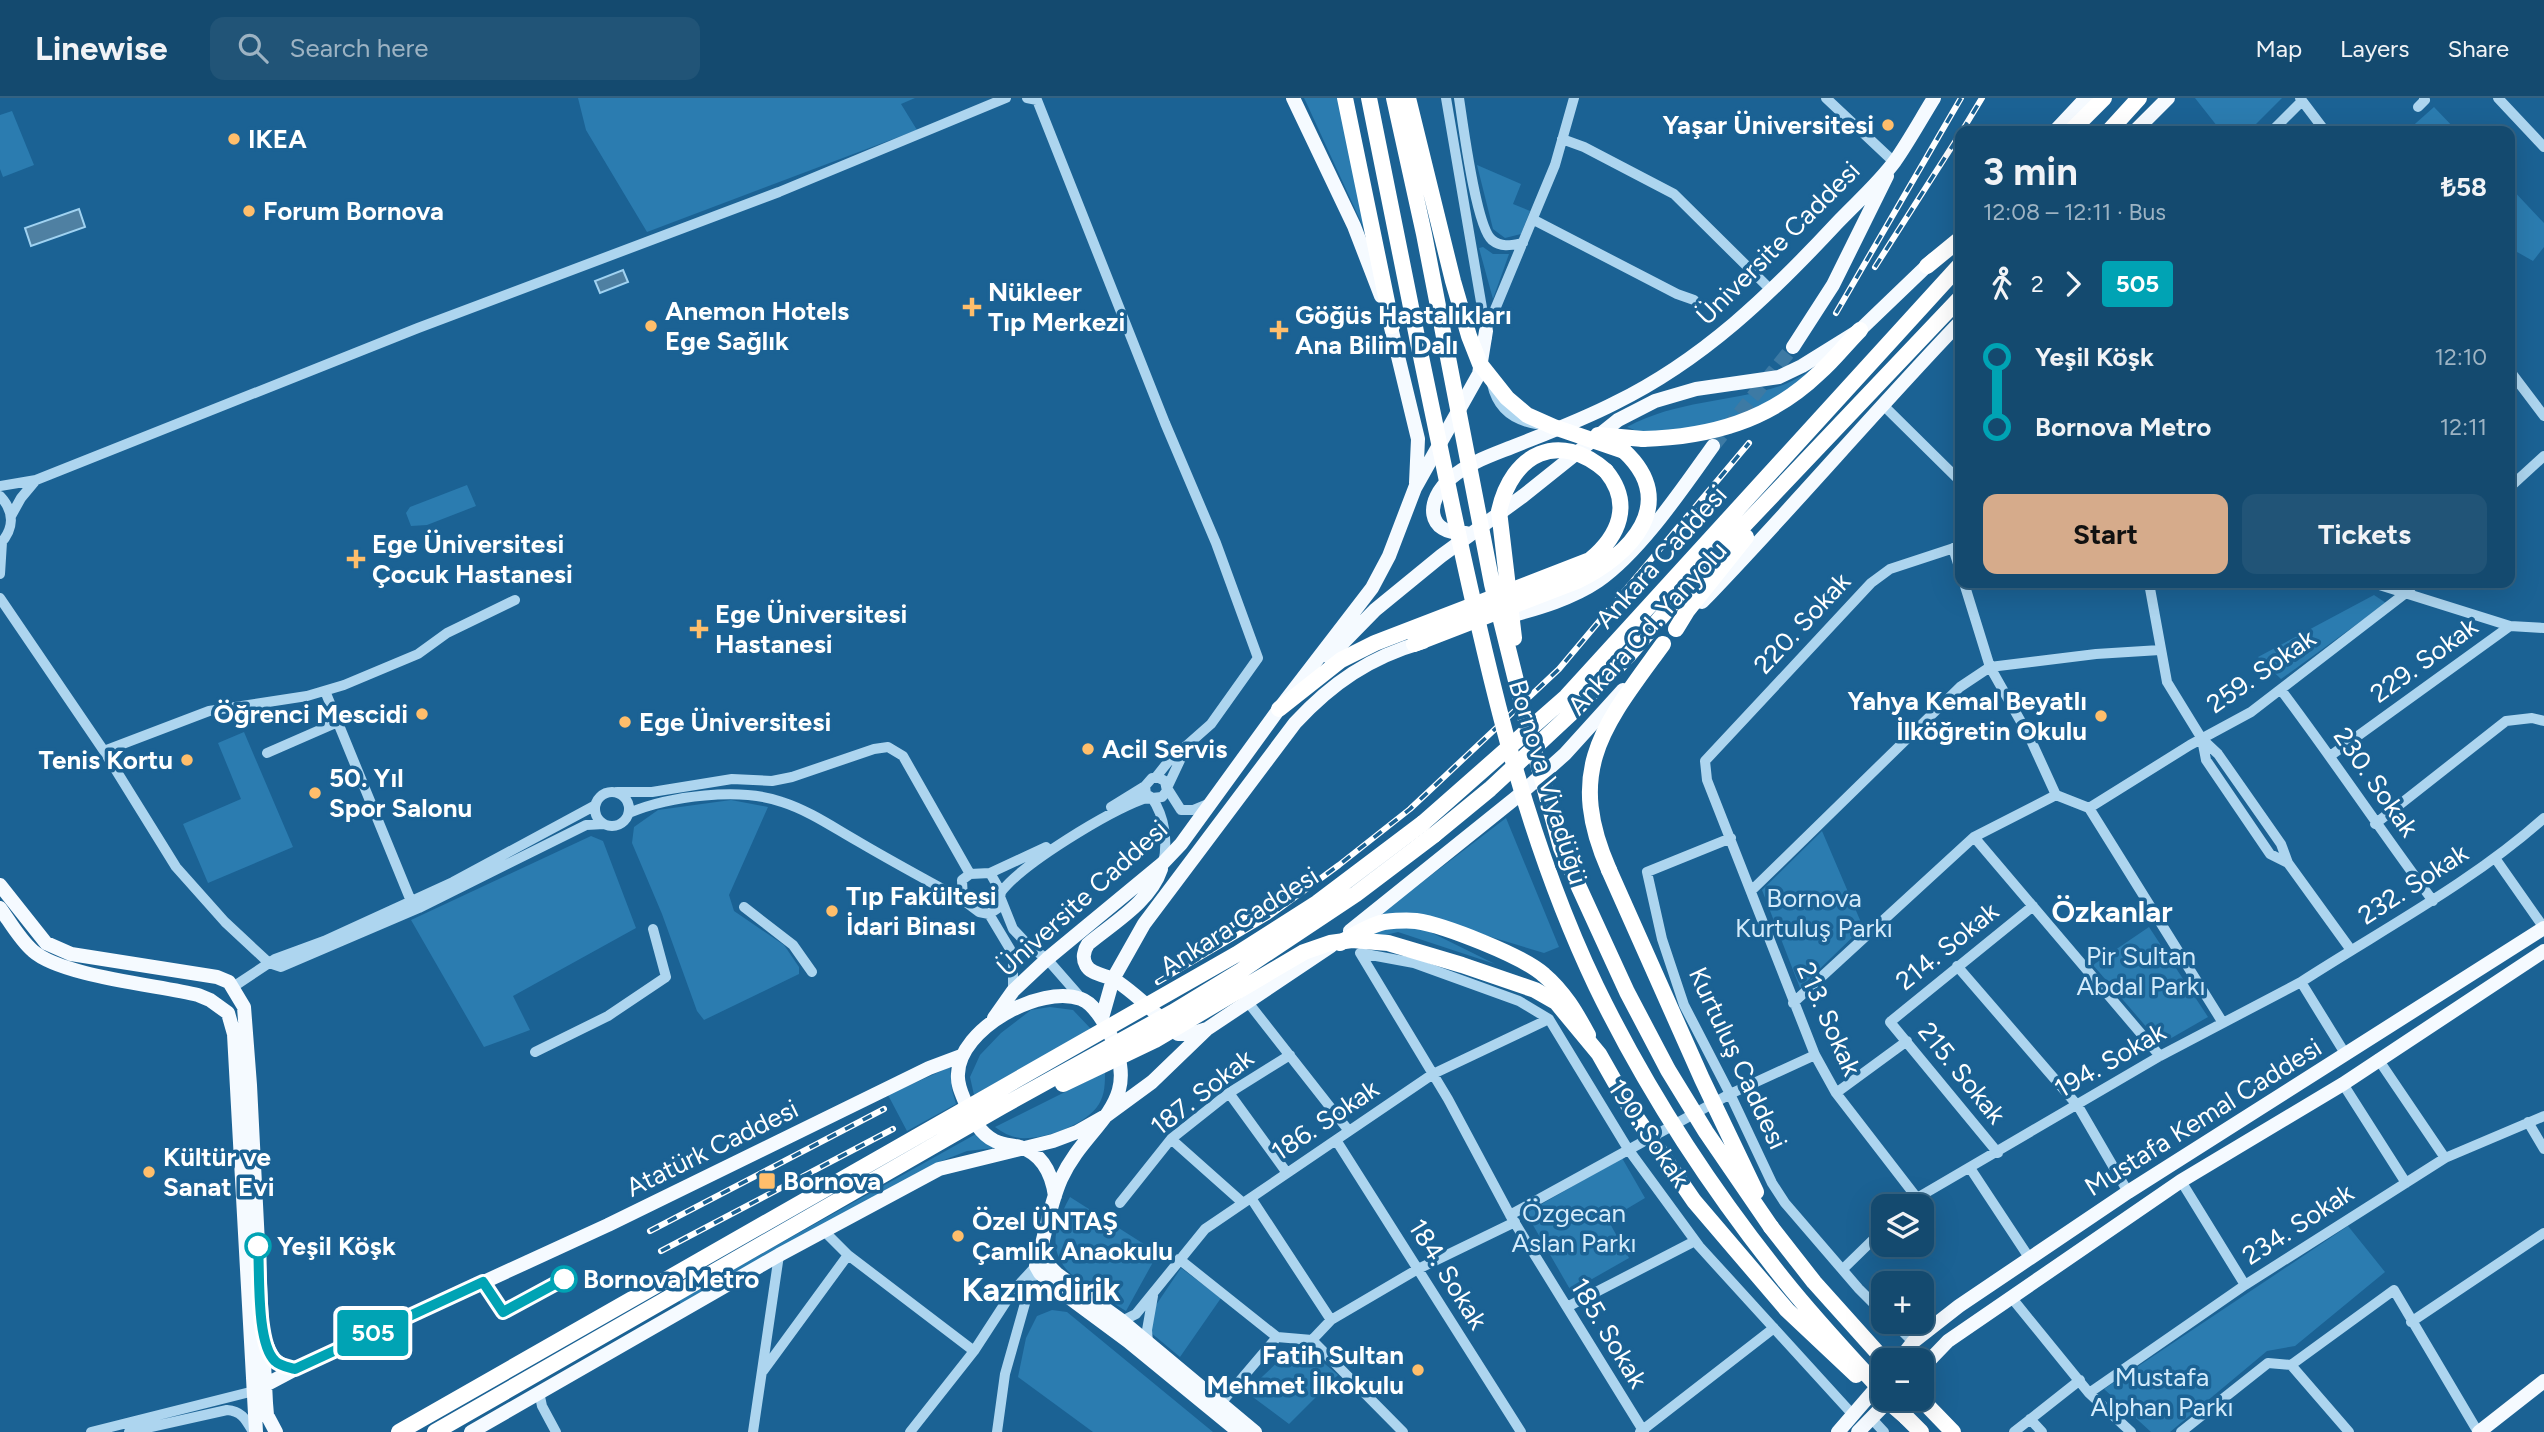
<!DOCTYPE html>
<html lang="en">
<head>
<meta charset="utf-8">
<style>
  body { margin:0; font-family:Figtree,sans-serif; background:#215477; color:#f1f3f6; height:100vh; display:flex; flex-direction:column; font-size:26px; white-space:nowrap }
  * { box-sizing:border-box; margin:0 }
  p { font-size:23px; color:#9db3c3 }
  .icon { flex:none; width:38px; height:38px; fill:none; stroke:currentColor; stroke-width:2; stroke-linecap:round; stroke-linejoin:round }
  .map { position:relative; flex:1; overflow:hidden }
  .side { position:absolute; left:1955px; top:28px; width:560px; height:462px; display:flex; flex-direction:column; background:#144a6f; border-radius:14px; box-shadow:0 7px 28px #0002,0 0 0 2px #336282 }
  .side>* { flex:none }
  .badge { padding:0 14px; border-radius:5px; font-size:24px; line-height:46px }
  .buttons { position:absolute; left:1871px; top:1096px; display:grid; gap:14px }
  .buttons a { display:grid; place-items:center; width:63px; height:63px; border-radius:14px; background:#144a6f; box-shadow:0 7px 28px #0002,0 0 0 2px #336282; font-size:35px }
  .map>.badge { position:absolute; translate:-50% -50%; box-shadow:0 0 0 4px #fff }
  .legs { display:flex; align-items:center; gap:10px; height:77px; padding:0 28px; font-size:23px }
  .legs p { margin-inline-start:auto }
  .head { display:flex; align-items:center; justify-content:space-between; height:119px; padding:0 28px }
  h1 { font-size:38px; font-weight:700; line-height:52px }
  .action { display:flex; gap:14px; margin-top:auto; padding:14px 28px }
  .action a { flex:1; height:80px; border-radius:14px; background:#d6ab8b; color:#111; font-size:28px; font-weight:700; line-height:80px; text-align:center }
  .action a+a { background:#215477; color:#f1f3f6 }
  ul { padding:0 28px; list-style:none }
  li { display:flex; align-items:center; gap:24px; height:70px; font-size:26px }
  li i { display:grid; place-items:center; width:10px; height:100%; margin:0 9px; background:currentColor }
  li i::after { content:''; width:18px; height:18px; margin:-9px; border:5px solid; border-radius:50%; background:#144a6f }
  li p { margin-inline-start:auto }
  li:first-child i { background:linear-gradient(#0000 50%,currentColor 0) }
  li:last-child i { background:linear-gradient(currentColor 50%,#0000 0) }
  header { display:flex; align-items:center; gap:42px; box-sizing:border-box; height:98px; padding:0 35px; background:#144a6f; border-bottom:2px solid #336282 }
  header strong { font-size:33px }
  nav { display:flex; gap:38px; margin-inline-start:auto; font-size:24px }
  .search { width:490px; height:63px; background:#215477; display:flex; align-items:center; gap:18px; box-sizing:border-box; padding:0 24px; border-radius:14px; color:#9db3c3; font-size:26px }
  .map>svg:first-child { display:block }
</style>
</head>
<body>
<header>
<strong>Linewise</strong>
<div class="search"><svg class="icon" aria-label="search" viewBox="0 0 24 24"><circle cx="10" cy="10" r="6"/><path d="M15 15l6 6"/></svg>Search here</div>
<nav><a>Map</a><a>Layers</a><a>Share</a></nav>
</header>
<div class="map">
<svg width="2544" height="1334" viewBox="0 0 2544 1334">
  <rect width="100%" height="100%" fill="#1b6294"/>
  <!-- green -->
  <path fill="#2b7cb0" d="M578,0H915L901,6L917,32L647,134L586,32Z
    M1304,0H1339L1367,137L1306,4Z
    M2195,0H2282L2249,33H2221Z
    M2434,9L2457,33H2407Z
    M12,13L34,67L3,79L0,71V17Z
    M1477,67L1521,86L1513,106L1530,113L1521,136L1505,140L1493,131Z
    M2510,89L2544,125V149L2533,163L2510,150Z
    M1483,149L1493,156H1509L1493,201L1479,150Z
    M1832,258L1811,278L1733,326L1651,339L1627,329C1677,302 1728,305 1780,288C1798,282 1815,269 1832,258Z
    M467,387L476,408L427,427L411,428L406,415L410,409Z
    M2374,497L2386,505L2281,581L2258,559Z
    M244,634L293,749L208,785L183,726L241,701L218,645Z
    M731,702L768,709L729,797L734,813L784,847L799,869V876L704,922L697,913L662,816L632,745L634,729L658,712Z
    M1506,720L1559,849L1544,855L1415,816L1379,817Z
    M1822,733L1863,829L1800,890L1762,792Z
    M591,738L603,743L636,830L513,898L530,932L484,949L411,822Z
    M1414,826L1495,866L1398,834L1377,839L1366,836L1386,828Z
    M2149,829L2208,919L2161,946L2093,867Z
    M1050,909L1073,912L1091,931L974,997L970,979L980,957L1001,935L1031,912Z
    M950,969L952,992L956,1006L907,1033L888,997Z
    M1105,974C1105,985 1105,996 1099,1006C1086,1027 1044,1042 1020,1040C1011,1039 1003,1035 995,1029Z
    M976,1036L994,1050L967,1053L939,1064L681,1207L679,1202Z
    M1622,1060L1645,1100L1608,1122L1629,1160L1571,1193L1526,1115Z
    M1070,1099L1158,1155L1126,1213C1075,1180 1032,1167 1070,1099Z
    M2348,1128L2385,1174L2295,1248L2267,1253L2170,1334H2151L2104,1291Z
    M1181,1170L1221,1200L1180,1259L1150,1234L1156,1207Z
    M1052,1212L1067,1214L1213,1334H1093L1018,1279L1026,1240L1037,1218Z
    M1299,1244L1338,1277L1289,1326L1246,1294Z"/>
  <!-- water -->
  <path fill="#4f80a2" stroke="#a0d2f1" stroke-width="2" d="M79,111L85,129L31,148L25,130Z
    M623,172L628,184L600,195L595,183Z"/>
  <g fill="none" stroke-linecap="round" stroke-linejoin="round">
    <!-- major-tunnel -->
    <path stroke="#3d7aa4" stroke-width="14" stroke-dasharray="14 7" stroke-linecap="butt" d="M1713,348L1793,249"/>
    <!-- minor -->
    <path stroke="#add5ef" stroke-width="10" d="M1027,0L1037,2L1165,325L1216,445L1258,560L1211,626L1168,664L1156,679
      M1446,0L1487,239
      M1459,0C1463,26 1476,129 1492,142C1502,150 1512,147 1523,145
      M1826,0L1894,64
      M2300,0L2325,33
      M2498,0L2544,49
      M2418,9L2425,2L2424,0
      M2272,33L2302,3
      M1562,41L1584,49L1674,96L1771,192
      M1534,122L1677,196L1694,202
      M1486,233L1555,67L1574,0
      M2510,273L2544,318
      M1492,286C1497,309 1512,322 1536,326
      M1882,306L1960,383
      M0,388L36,382L418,230L779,94L1006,0
      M2510,389L2544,358
      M0,398C15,414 14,431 0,446
      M11,418L21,400L36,382
      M1953,450L1960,472
      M0,476L2,444
      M1964,485L1990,569L2029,638L2056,697
      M2149,485L2167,584L2202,641L2218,656L2281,746L2288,765L2351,852
      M2373,485L2510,528L2544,530
      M0,500L104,653L176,769L225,824L269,865L281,869L419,810L586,727L604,726
      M2281,592C2333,661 2381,733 2433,803
      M325,593L411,803
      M2202,641L2206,662L2270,756L2288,765
      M104,653L209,613L307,598L344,587L418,556L447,535L515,502
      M267,655L338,624
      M1182,658L1167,690L1181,712H1193L1210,705
      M2330,658L2510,528
      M595 711a17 17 0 1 1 34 0a17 17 0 1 1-34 0Z
      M617,694H652L732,681L772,683L792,679L874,651L888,649L903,658L970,776
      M2056,697L2089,710L2223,925
      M1111,709L1145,688L1152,680H1159L1165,683L1167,693L1162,699L1152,700L1146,696L1145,688
      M2089,710L2190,647L2251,614L2407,494L2415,485
      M629,715C669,698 740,689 782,704C810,713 834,730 859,744C893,764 928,783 963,802
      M2375,726L2506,623L2532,620L2544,623
      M1974,739L2160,958
      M1731,740L1647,774L1662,841L1684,907L1730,996L1772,1085L1785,1105L1859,1191L1883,1215
      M2495,760L2544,830
      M990,775L1046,749
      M1751,793L1960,589L1990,569L2096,556L2160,552
      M1001,794C1023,765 1108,714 1143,701L1152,700C1165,719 1168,744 1163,766
      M1001,801L1013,831L1029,848L1047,861L1082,901
      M744,809L793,847L812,874
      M989,816L998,810L1001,794L990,775L970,776L962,782L963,802L979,814L989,816L1010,851L1013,861V893
      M1360,855L1414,865L1519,903L1549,921L1628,1051L1699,1148L1854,1318
      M1360,855L1448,1001L1510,1117L1644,1334
      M1957,868L2078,1008L2128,1094
      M2301,884C2383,831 2471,785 2544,720
      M233,889L275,861L324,843L453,784L594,708
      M1247,903L1349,1033
      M1793,905L1974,739L2056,697
      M535,954L608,918L666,879L653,831
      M2378,961L2445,1060
      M2343,986L2406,1085
      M1229,995L1287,1075
      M1836,995L1907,943
      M2528,1024L2544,1051
      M1171,1041L1243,1105
      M1336,1042L1521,1334
      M1998,1055L1890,924L2033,808
      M1970,1070L2030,1161
      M2181,1083L2245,1187
      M1251,1100L1331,1222
      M1917,1100L1836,995L1815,957L1707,682L1705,663L1871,485L1890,471L1960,448
      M1120,1105L1171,1041L1229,995L1290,957
      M1909,1108L1917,1100L2160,958L2301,884L2346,957
      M1510,1117L1730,996L1815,957
      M824,1133L848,1157L974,1253
      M1179,1161L1277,1239L1312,1242L1403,1334
      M1843,1171L1883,1132
      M2011,1199L2089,1295L2131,1334
      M1567,1209L1695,1143
      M1122,1223L1136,1216L1205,1131L1433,976L1549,921
      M1892,1223L1913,1244
      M2411,1224L2544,1135
      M1312,1242L1331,1222L1418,1171L1515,1124
      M1148,1245L1147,1232L1153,1198
      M2291,1267L2349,1334
      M763,1273L848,1157
      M539,1294L542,1308L556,1334
      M2089,1295L2245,1187L2445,1060L2544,1018
      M1221,1305L1277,1239
      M1871,1320L1884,1334
      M2030,1321L2042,1334
      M91,1334L254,1293
      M129,1334L227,1312C242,1313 246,1322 253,1334
      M753,1334L779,1157
      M910,1334L974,1253L1013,1193L1036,1168
      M997,1334L1005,1276L1035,1170
      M1640,1334L1774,1230
      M2014,1334L2080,1282
      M2181,1334L2268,1265L2291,1267L2394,1192L2478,1334"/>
    <!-- major -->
    <path stroke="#f5faff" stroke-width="14" d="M1293,0L1354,128L1381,198
      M2055,33L2086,0
      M2135,33L2168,0
      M1388,217L1418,341L1416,385
      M1793,249L1833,187L1887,78
      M1466,435C1425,437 1425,402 1451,380C1468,365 1492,357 1512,349C1547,335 1582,322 1615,305C1703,262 1771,196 1837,125C1856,105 1878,86 1895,63C1909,43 1921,21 1934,0
      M1702,504C1790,413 1872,316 1960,224
      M1503,520C1535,511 1570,502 1598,483C1640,454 1683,390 1713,348
      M1329,559L1375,512L1441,458L1523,398L1618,322L1655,303L1696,291L1779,279L1802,268L1860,232L1934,161
      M1161,771C1150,804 1113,825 1088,846C1084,852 1082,860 1086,867C1091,877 1106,877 1115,882C1138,897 1158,918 1178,936H1190L1207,931
      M0,787L46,845L71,856L217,879L229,884L244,909L250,987L266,1305L267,1317L276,1334
      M0,810C10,824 20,842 33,853C61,878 157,887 198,897L210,902L228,915L234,936L256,1334
      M1350,833L1518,698L1565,656L1623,592
      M994,920L1013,893L1047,861L1162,766L1181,746L1279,611L1372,490L1389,458L1415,390L1479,276L1486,233
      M1102,920L1113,881L1144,826L1295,625C1332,585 1370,559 1423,544
      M1055,1098C1052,1077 1043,1056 1020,1049C1012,1047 1003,1047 995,1043C980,1036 972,1020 966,1006C962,996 957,987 958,976C959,931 1040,886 1081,901C1093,905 1102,921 1108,932C1147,1008 1088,1022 1061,1081C1049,1108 1045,1139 1036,1168L1040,1175L1051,1186L1128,1243L1239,1334
      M1041,1151L1050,1169L1057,1176L1122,1223L1255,1334
      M267,1247C273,1262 278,1267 295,1271
      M1899,1262L1913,1244L1959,1208L2128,1094L2544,830
      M1922,1270L1948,1243L2181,1083L2343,986L2544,853
      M254,1293L303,1267L608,1127L929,970L961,958
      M471,1334L779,1157L939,1071L1053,1043L1077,1034L1107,1017L1152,984L1207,931L1331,848
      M1838,1334L1883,1282
      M1858,1334L1891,1300
      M2479,1334L2544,1283"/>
    <!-- highway -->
    <path stroke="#fff" stroke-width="16" d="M1345,0L1392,228
      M2071,33L2104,0
      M2109,33L2139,0
      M1927,168L1960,141
      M1643,341C1710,339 1769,323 1819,275C1834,262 1846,246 1860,232
      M1676,531L1687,513L1746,439
      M1414,546L1577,483C1631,457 1680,405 1624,353
      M1279,611L1341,562L1375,545L1590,462C1619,438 1633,406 1606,373
      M1423,725L1566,599L1960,167
      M1434,737L1490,691L1577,610L1628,558L1696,478L1960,200
      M1609,772C1564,670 1605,626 1663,546
      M1340,845C1354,837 1368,828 1384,824C1393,823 1406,822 1416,823C1444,827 1523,858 1544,877C1564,894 1576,915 1588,937
      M1771,1129L1814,1184L1884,1262
      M1920,1300L1953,1334
      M1906,1319L1921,1334"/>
    <!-- rail casing -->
    <g stroke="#fff" stroke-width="6">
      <path id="rail" d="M1962,33L1982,0
        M1875,169L1960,36
        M1836,215L1961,0
        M1200,848L1306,779
        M1158,884L1268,819L1339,767L1410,711L1559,571L1749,345
        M650,1133L884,1011
        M661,1153L893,1031"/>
    </g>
    <!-- rail -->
    <use href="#rail" stroke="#1b6294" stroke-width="3.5" stroke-dasharray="10" stroke-linecap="butt"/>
    <!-- highway-bridge -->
    <path stroke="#fff" stroke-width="16" d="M1369,0C1396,137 1424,275 1453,412C1488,575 1524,737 1596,888C1647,993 1711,1091 1784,1182C1815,1221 1849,1257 1883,1294
      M1394,0L1424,136L1492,486L1524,615L1561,750L1627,894L1668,972L1706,1034L1771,1129
      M1408,0L1453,183L1469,238L1480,266L1507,300L1527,317L1554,329L1624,353
      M1598,337L1643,341
      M1514,540L1499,413C1512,355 1559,332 1606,373
      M1609,772L1702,981L1756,1094
      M1063,986L1155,942L1304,854L1330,845L1352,842L1388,845L1462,867L1535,892L1556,904L1599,956L1628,1007L1694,1103L1787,1212L1856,1277
      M1884,1300L1906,1319
      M399,1334L1237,856L1317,805L1423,725
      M435,1334L1001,1009L1173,914L1242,872L1356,796L1434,737"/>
  </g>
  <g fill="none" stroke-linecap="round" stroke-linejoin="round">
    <!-- line-1 casing -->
    <g stroke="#fff" stroke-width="16">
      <path id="line-1" d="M258,1148C260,1175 256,1245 275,1263C280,1268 288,1269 295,1271L483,1184L503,1214L564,1181"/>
    </g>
    <!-- line-1 -->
    <use href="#line-1" stroke="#00a3b4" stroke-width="10"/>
  </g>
  <!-- markers -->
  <g fill="#ffbe6b" stroke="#1b6294" stroke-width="2.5">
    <circle cx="1888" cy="27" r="7"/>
    <circle cx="234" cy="41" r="7"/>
    <circle cx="249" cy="113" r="7"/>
    <path d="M968.5 198.5h7v7h7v7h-7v7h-7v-7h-7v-7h7z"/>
    <circle cx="651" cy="228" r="7"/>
    <path d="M1275.5 221.5h7v7h7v7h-7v7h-7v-7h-7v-7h7z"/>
    <path d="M352.5 450.5h7v7h7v7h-7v7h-7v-7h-7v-7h7z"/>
    <path d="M695.5 520.5h7v7h7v7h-7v7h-7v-7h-7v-7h7z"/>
    <circle cx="422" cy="616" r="7"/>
    <circle cx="2101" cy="618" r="7"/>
    <circle cx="625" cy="624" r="7"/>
    <circle cx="1088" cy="651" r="7"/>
    <circle cx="187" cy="662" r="7"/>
    <circle cx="315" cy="695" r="7"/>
    <circle cx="832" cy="813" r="7"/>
    <circle cx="149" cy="1074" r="7"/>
    <rect x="758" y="1074" width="18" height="18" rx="3.5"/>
    <circle cx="958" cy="1138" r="7"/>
    <circle cx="1418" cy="1272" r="7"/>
  </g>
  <g fill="#fff" stroke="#00a3b4" stroke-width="3.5">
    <circle cx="258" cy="1148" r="12"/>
    <circle cx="564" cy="1181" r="12"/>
  </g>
  <g text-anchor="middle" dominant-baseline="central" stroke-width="7" stroke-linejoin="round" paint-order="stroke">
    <!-- poi labels -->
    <g font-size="26" font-weight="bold" fill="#fff" stroke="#1b6294" text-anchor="start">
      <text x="1874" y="27" text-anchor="end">Yaşar Üniversitesi</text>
      <text x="248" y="41">IKEA</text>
      <text x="263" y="113">Forum Bornova</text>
      <text x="988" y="194">Nükleer<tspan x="988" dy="30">Tıp Merkezi</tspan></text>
      <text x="665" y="213">Anemon Hotels<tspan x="665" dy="30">Ege Sağlık</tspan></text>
      <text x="1295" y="217">Göğüs Hastalıkları<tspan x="1295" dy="30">Ana Bilim Dalı</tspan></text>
      <text x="372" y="446">Ege Üniversitesi<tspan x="372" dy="30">Çocuk Hastanesi</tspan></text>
      <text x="715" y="516">Ege Üniversitesi<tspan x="715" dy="30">Hastanesi</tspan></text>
      <text x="2087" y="603" text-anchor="end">Yahya Kemal Beyatlı<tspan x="2087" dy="30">İlköğretin Okulu</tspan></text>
      <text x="408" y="616" text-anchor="end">Öğrenci Mescidi</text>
      <text x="639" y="624">Ege Üniversitesi</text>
      <text x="1102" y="651">Acil Servis</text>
      <text x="173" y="662" text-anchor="end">Tenis Kortu</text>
      <text x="329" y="680">50. Yıl<tspan x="329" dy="30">Spor Salonu</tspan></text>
      <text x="846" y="798">Tıp Fakültesi<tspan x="846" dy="30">İdari Binası</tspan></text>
      <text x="163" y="1059">Kültür ve<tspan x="163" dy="30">Sanat Evi</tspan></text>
      <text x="783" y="1083">Bornova</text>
      <text x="972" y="1123">Özel ÜNTAŞ<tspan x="972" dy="30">Çamlık Anaokulu</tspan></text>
      <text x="1404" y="1257" text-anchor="end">Fatih Sultan<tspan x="1404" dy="30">Mehmet İlkokulu</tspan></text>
    </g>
    <!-- street labels -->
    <g font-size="26" fill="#fff" stroke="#1b6294">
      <text transform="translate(1778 145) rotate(-45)">Üniversite Caddesi</text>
      <text transform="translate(1661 459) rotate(-48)">Ankara Caddesi</text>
      <text transform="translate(1802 525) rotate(-47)">220. Sokak</text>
      <text transform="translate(1647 530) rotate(-48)">Ankara Cd. Yanyolu</text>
      <text transform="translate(2424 562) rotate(-36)">229. Sokak</text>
      <text transform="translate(2261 573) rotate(-35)">259. Sokak</text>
      <text transform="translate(1548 684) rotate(73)">Bornova Viyadüğü</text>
      <text transform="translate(2376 684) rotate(55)">230. Sokak</text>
      <text transform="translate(2413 786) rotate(-33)">232. Sokak</text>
      <text transform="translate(1082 800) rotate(-42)">Üniversite Caddesi</text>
      <text transform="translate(1239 823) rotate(-32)">Ankara Caddesi</text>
      <text transform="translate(1947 848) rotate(-39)">214. Sokak</text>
      <text transform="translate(1829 921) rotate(66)">213. Sokak</text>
      <text transform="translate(1738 960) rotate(65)">Kurtuluş Caddesi</text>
      <text transform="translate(2110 962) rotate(-30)">194. Sokak</text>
      <text transform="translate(1962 975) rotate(51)">215. Sokak</text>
      <text transform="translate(1202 994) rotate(-38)">187. Sokak</text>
      <text transform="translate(2203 1019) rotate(-32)">Mustafa Kemal Caddesi</text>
      <text transform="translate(1325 1022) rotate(-34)">186. Sokak</text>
      <text transform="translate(1649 1035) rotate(56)">190. Sokak</text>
      <text transform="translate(712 1050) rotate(-26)">Atatürk Caddesi</text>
      <text transform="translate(2298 1126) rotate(-33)">234. Sokak</text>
      <text transform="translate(1448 1176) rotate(58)">184. Sokak</text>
      <text transform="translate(1609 1235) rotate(59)">185. Sokak</text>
    </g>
    <!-- park labels -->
    <g font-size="26" fill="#d3ebfb" stroke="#1b6294">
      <text x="1814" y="800">Bornova<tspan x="1814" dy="30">Kurtuluş Parkı</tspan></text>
      <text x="2141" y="858">Pir Sultan<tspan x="2141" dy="30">Abdal Parkı</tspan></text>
      <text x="1574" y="1115">Özgecan<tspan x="1574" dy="30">Aslan Parkı</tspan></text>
      <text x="2162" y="1279">Mustafa<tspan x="2162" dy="30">Alphan Parkı</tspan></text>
    </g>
    <!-- stop labels -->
    <g font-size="26" font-weight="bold" fill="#fff" stroke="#1b6294" text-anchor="start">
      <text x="277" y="1148">Yeşil Köşk</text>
      <text x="583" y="1181">Bornova Metro</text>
    </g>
    <!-- quarter labels -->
    <g font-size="30" font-weight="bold" fill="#fff" stroke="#1b6294">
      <text x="2112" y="813">Özkanlar</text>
    </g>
    <!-- district labels -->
    <g font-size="33" font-weight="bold" fill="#fff" stroke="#1b6294">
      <text x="1041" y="1191">Kazımdirik</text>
    </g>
  </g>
</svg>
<div class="buttons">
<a><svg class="icon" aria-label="layers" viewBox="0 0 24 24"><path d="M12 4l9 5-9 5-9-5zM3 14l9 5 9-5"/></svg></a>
<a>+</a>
<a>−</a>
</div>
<b class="badge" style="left:373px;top:1235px;background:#00a3b4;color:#fff">505</b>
<section class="side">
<div class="head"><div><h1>3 min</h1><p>12:08 – 12:11 · Bus</p></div><b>₺58</b></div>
<div class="legs"><svg class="icon" aria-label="walk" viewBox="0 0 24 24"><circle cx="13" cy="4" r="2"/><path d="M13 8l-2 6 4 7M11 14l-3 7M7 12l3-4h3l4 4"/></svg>2<svg class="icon" aria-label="forward" viewBox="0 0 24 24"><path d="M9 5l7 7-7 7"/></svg><b class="badge" style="background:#00a3b4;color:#fff">505</b></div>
<ul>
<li><i style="color:#00a3b4"></i><b>Yeşil Köşk</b><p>12:10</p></li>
<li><i style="color:#00a3b4"></i><b>Bornova Metro</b><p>12:11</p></li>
</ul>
<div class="action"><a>Start</a><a>Tickets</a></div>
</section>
</div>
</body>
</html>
